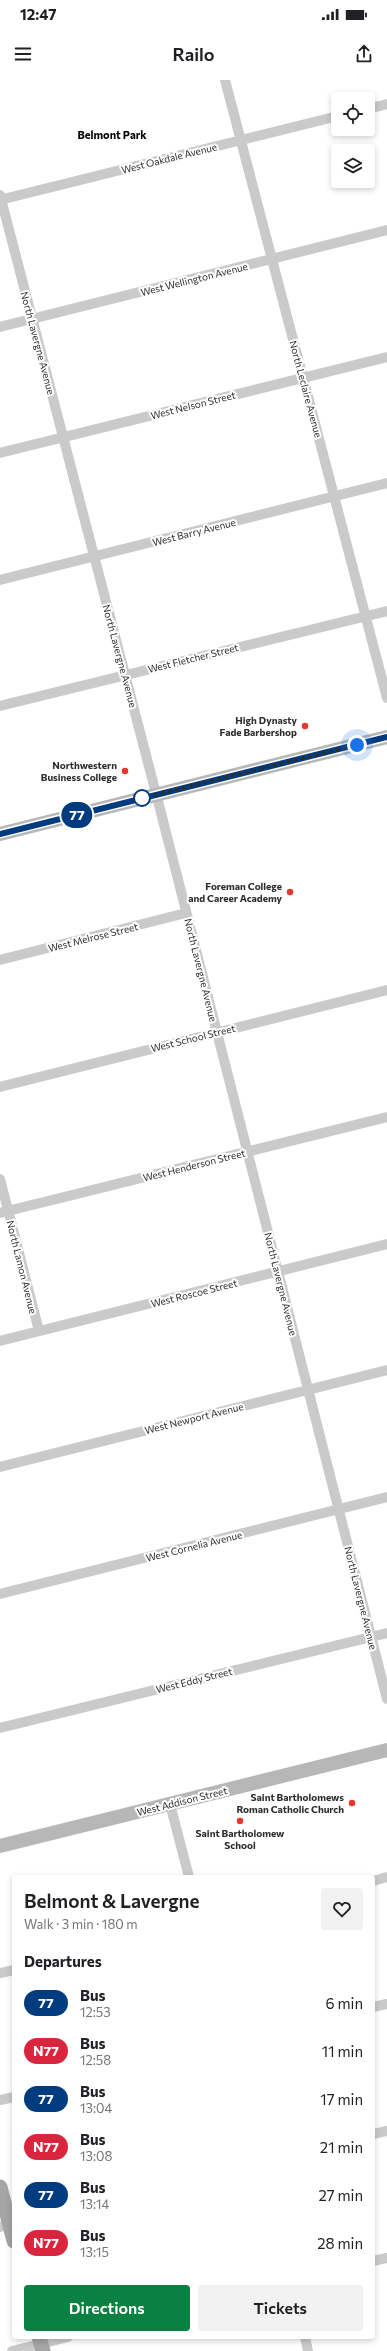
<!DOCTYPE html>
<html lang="en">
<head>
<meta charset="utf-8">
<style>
  body { margin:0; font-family:Commissioner,sans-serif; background:#f2f2f2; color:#202124; height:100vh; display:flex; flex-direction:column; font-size:15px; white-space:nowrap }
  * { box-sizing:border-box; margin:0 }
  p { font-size:13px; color:#757577 }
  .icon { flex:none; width:22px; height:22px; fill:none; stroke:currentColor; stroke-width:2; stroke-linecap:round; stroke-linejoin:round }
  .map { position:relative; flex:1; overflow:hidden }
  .side { position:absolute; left:12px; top:1795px; width:363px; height:464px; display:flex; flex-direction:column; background:#fff; border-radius:4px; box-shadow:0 2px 6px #0003 }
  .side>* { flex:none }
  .badge { padding:0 8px; border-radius:13px; font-size:14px; line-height:26px }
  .tools { position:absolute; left:331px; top:12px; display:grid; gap:8px }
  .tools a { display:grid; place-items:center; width:44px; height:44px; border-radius:4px; background:#fff; box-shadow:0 2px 6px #0003; font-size:20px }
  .you { position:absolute; width:20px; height:20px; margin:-10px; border:3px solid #fff; border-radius:50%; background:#1a73e8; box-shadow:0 0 0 6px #1a73e833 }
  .map>.badge { position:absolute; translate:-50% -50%; box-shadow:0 0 0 2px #fff }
  h2 { padding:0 12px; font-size:15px; line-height:36px }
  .round { display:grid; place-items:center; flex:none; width:42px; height:42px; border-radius:4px; background:#f2f2f2 }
  .head { display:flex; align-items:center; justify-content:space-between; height:68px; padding:0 12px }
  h1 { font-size:19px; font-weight:600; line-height:30px }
  .primary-button { display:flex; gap:8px; margin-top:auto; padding:8px 12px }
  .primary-button a { flex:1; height:46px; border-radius:4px; background:#0b8043; color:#fff; font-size:16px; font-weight:600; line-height:46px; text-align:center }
  .primary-button a+a { background:#f2f2f2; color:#202124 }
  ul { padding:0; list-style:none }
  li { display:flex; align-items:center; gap:12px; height:48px; padding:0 12px }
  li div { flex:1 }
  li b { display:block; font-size:15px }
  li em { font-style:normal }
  li .badge { min-width:44px; font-weight:700; text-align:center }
  .status { display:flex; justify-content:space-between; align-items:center; height:28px; padding:0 20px; background:#fff; direction:ltr }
  .status svg { height:11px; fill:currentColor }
  header { display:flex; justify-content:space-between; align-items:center; height:52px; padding:0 12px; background:#fff; font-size:18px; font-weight:600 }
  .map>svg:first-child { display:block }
</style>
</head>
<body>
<div class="status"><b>12:47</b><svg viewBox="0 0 49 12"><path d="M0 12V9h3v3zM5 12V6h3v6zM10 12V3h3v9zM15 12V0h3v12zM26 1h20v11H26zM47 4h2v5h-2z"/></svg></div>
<header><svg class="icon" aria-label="menu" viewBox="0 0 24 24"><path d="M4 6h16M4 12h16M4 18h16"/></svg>Railo<svg class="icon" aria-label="share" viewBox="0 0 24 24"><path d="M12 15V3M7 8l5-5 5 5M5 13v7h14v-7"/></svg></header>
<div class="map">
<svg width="387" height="2271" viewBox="0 0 387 2271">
  <rect width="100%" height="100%" fill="#fff"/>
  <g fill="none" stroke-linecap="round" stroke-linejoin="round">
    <!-- street -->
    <path stroke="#cacaca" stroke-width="10" d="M225,0L387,618
      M368,29L387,24
      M0,115L159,725L387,1619
      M0,120L338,36
      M0,247L387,150
      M0,373L387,277
      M0,500L387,403
      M0,626L387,531
      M0,880L186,833
      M0,1007L387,910
      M0,1099L39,1251
      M0,1133L387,1037
      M0,1261L387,1164
      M0,1387L387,1290
      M0,1514L387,1417
      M0,1648L387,1553
      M170,1724L189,1797
      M373,1801L387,1797
      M0,1893L14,1890
      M373,1927L387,1924
      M0,2020L14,2017
      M373,2054L387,2051
      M0,2147L14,2143
      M373,2181L387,2178
      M305,2257L308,2271
      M12,2271L68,2257"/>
    <!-- secondary -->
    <path stroke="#b7b7b7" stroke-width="14" d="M0,754L387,657
      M0,1766L387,1670"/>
    <!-- primary -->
    <path stroke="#a5a5a5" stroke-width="15" d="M0,2107L14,2161
      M39,2257L43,2271"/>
  </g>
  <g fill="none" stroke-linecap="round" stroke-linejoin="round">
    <!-- line casing -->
    <g stroke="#fff" stroke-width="9">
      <path id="line" d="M0,754L387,657"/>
    </g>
    <!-- line -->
    <use href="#line" stroke="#003b80" stroke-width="6"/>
    <!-- walk -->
    <path stroke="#2d2d2d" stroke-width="4" stroke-dasharray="0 7.2" d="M142,718L357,665"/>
  </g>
  <!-- markers -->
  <g fill="#e7362b" stroke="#fff" stroke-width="1.5">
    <circle cx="305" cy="646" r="4"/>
    <circle cx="125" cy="691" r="4"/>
    <circle cx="290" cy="812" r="4"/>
    <circle cx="352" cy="1723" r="4"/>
    <circle cx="240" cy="1741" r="4"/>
  </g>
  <circle fill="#fff" stroke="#003b80" stroke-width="2" cx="142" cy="718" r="8"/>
  <g text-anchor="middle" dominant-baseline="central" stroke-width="4" stroke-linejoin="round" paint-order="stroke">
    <!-- street labels -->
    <g font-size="10" fill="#2d2d2d" stroke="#fff">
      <text transform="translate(169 78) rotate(-14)">West Oakdale Avenue</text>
      <text transform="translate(194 199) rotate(-14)">West Wellington Avenue</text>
      <text transform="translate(38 263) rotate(75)">North Lavergne Avenue</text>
      <text transform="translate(306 309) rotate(75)">North Leclaire Avenue</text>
      <text transform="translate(193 325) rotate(-14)">West Nelson Street</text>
      <text transform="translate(194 452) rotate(-14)">West Barry Avenue</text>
      <text transform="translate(120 576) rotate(75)">North Lavergne Avenue</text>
      <text transform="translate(193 578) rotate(-14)">West Fletcher Street</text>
      <text transform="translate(93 857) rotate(-14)">West Melrose Street</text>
      <text transform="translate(201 890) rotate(76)">North Lavergne Avenue</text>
      <text transform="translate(193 958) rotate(-14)">West School Street</text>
      <text transform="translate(194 1085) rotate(-14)">West Henderson Street</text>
      <text transform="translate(22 1187) rotate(76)">North Lamon Avenue</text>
      <text transform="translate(281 1204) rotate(76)">North Lavergne Avenue</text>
      <text transform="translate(194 1213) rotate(-14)">West Roscoe Street</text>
      <text transform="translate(194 1338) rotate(-14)">West Newport Avenue</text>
      <text transform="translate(194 1466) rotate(-14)">West Cornelia Avenue</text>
      <text transform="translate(361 1518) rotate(76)">North Lavergne Avenue</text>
      <text transform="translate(194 1600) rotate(-14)">West Eddy Street</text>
      <text transform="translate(182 1721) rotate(-14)">West Addison Street</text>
    </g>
    <!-- poi labels -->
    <g font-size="10" font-weight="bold" fill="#2d2d2d" stroke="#fff" text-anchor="end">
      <text x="297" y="640">High Dynasty<tspan x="297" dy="12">Fade Barbershop</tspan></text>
      <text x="117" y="685">Northwestern<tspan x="117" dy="12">Business College</tspan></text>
      <text x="282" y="806">Foreman College<tspan x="282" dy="12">and Career Academy</tspan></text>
      <text x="344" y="1717">Saint Bartholomews<tspan x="344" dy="12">Roman Catholic Church</tspan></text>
      <text x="240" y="1753" text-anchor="middle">Saint Bartholomew<tspan x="240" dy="12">School</tspan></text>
    </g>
    <!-- neighbourhood labels -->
    <g font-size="11" font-weight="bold" fill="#000" stroke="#fff">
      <text x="112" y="54">Belmont Park</text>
    </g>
  </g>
</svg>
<div class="tools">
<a><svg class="icon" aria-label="locate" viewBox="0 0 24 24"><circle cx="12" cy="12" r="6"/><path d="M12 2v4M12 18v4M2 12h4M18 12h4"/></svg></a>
<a><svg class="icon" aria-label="layers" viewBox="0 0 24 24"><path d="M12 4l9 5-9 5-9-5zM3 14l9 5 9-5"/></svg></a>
</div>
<div class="you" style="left:357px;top:665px"></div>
<b class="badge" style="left:77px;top:735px;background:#003b80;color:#fff">77</b>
<section class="side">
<div class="head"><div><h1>Belmont &amp; Lavergne</h1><p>Walk · 3 min · 180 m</p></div><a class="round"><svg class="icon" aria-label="heart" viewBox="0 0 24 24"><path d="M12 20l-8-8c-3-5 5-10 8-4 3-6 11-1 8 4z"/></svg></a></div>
<h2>Departures</h2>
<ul>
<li><span class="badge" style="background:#003b80;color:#fff">77</span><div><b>Bus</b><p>12:53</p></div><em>6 min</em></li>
<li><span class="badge" style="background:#d7263d;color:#fff">N77</span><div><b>Bus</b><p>12:58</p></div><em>11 min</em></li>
<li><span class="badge" style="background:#003b80;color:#fff">77</span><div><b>Bus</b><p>13:04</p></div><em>17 min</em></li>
<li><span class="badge" style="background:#d7263d;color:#fff">N77</span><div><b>Bus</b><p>13:08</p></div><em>21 min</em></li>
<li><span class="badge" style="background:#003b80;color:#fff">77</span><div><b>Bus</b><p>13:14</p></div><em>27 min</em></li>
<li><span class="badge" style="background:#d7263d;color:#fff">N77</span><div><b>Bus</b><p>13:15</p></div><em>28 min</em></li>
</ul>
<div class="primary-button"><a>Directions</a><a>Tickets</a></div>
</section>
</div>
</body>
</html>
